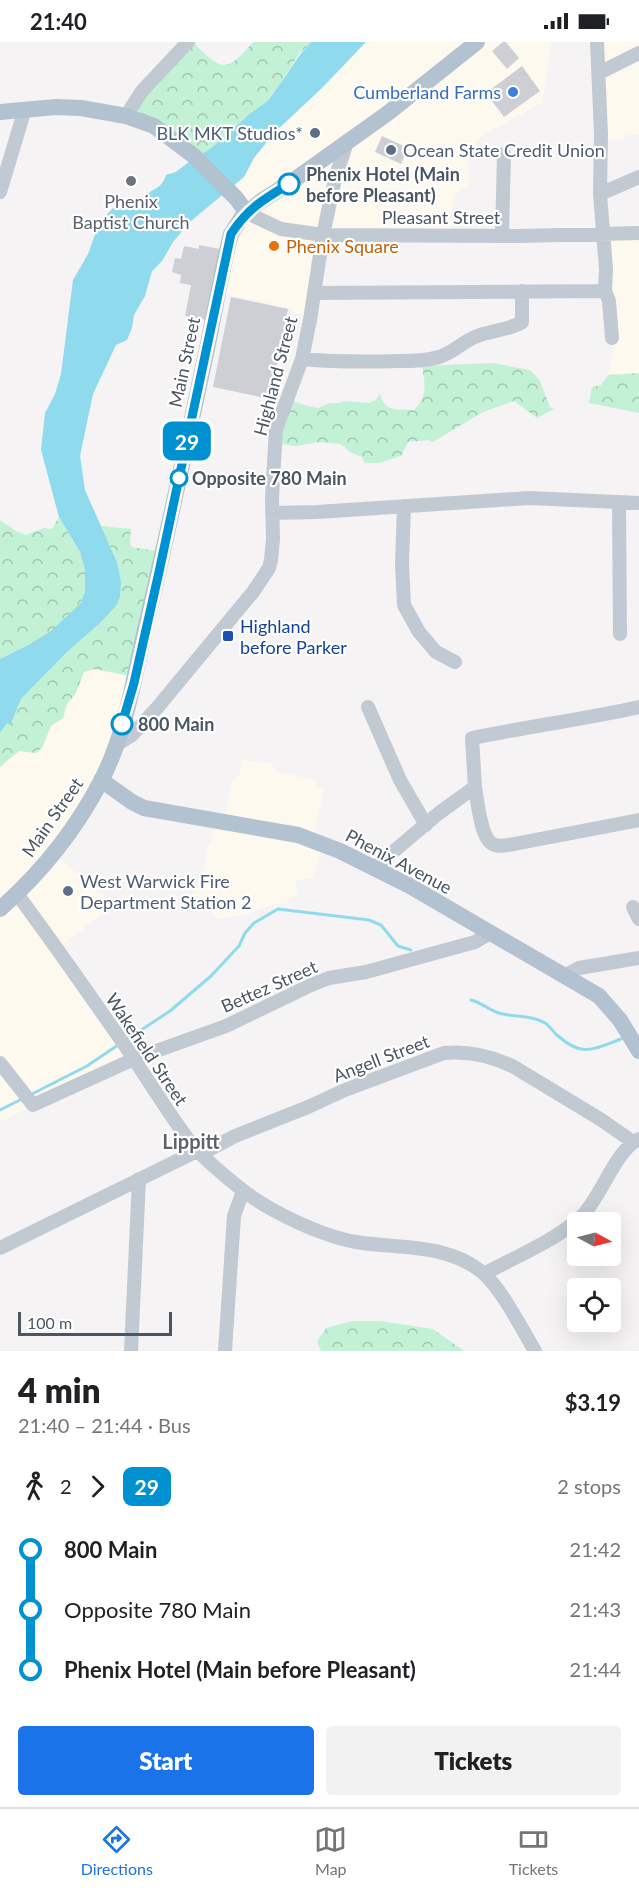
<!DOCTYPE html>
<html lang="en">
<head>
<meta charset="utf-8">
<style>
  body { margin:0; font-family:Lato,sans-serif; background:#f2f2f2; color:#202124; height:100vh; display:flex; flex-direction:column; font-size:22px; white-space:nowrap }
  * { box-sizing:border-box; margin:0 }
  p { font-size:20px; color:#757577 }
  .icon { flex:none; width:33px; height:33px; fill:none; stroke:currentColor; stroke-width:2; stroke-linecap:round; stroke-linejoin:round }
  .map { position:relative; height:1309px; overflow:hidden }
  .panel { display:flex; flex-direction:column; background:#fff; flex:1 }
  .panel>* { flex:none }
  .badge { padding:0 12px; border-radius:9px; font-size:21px; line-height:39px }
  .needle { width:39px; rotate:97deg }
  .tools { position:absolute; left:567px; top:1170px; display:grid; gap:12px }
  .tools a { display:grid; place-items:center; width:54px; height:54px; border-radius:6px; background:#fff; box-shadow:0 6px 24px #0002; font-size:30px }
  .scale { position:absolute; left:18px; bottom:15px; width:154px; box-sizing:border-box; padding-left:6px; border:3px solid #4a5661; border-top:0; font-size:16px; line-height:21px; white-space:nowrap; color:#4a5661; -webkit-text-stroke:4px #fff; paint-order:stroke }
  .map>.badge { position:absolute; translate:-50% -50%; box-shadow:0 0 0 3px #fff }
  .legs { display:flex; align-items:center; gap:9px; height:66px; padding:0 18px; font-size:20px }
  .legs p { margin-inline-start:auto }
  .overview { display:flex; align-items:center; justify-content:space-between; height:102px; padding:0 18px }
  h1 { font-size:33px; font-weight:800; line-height:45px }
  .button { display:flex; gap:12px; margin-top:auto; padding:12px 18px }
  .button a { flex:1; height:69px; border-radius:6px; background:#1a73e8; color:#fff; font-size:24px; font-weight:800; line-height:69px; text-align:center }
  .button a+a { background:#f2f2f2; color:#202124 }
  ul { padding:0 18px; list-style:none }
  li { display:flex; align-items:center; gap:21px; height:60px; font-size:22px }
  li i { display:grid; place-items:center; width:9px; height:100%; margin:0 8px; background:currentColor }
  li i::after { content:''; width:15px; height:15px; margin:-8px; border:4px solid; border-radius:50%; background:#fff }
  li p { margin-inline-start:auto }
  li:first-child i { background:linear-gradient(#0000 50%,currentColor 0) }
  li:last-child i { background:linear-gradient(currentColor 50%,#0000 0) }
  .status { display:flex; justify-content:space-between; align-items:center; height:42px; padding:0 30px; background:#fff; direction:ltr }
  .status svg { height:16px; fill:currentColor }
  .menu { display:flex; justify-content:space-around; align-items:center; height:84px; border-top:2px solid #e0e0e0; background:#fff; font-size:16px; color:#757577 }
  .menu a { display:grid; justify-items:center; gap:3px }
  .menu .current { color:#1a73e8 }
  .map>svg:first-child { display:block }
</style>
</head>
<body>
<div class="status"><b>21:40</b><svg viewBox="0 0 49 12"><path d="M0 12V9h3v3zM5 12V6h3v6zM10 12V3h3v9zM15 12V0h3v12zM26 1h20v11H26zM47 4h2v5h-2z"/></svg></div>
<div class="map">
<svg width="639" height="1309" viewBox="0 0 639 1309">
  <defs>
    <pattern id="forest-crowns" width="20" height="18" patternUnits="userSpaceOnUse" patternTransform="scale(1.5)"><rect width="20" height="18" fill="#c3f1d5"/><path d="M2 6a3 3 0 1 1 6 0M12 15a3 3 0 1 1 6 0" fill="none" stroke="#a0c6b0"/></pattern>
  </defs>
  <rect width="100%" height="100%" fill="#f5f3f3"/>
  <!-- commercial -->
  <path fill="#fdf9ef" d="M366,0H551L543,60L477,97L476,103L468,110L469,142L455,153L451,173L453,193H325L311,275L294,270L290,266L219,251L242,178L229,148L244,135L254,116L275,90L321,47Z
    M598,0H639V93H627L623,99L601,96Z
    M604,192H639V331L608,333L614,303L608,293Z
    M95,627L135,635L118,702L54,812L114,862L58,907L133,1016L0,1080V725L19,709L36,711L42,706L51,684L63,676L67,662L76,651L83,630Z
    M242,718L272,721L275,729L315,738L316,746L324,748L313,797L323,803L312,837L297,838L296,844L299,853L293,855L288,861L271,863L246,873L216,877L203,857L194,853L204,827L208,803L211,800L215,779L224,778L232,738L239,733Z"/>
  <!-- forest -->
  <path fill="url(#forest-crowns)" d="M193,0C221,29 226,32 253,0H311L299,12L279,44L246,84L198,115L133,77L142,49Z
    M492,321L530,328L539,337L550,365L554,367L537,376L514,359L483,370L433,400L428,398L408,400L401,414L379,421H365L362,415L350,410L341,402L319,400L295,404L276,401L289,357L304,363L318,366L330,361H339L345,359L369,361L376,358L380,352C385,371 398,367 414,368C428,354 425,342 422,324Z
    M639,331V371L589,361L592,345L601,343L608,333Z
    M59,475L81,513L87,530L85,549L79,566L60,584L30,602L0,617V478L16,489L26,493L44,486L52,487Z
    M101,484L131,487L130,501L132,505L164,510L135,635L95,627L84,630L76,651L67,662L63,676L51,684L42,706L36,711L19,709L0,725V691L21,657L67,610L99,582L121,539L117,520Z
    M352,1279H380L433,1287L464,1309H321L317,1299L326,1286Z"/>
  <!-- water -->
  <path fill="#90daee" d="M311,0H366L321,47L275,90L254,116L244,135L191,179L173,200L162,219L152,229L145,254L134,273L132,286L127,298L116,303L93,352L80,414L85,448L117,520L121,539L120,555L115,565L99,582L67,610L21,657L10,683L7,681L0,691V617L30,602L51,589L81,561L85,549V527L80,510L59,475L41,408L45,371L55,352L61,332L73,238L88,212L99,181L112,167L126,157L144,156C153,144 160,150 166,133L176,130L195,115C208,112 232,88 243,78C250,71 258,66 265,61C270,57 274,50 277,46C289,31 297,14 311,0Z"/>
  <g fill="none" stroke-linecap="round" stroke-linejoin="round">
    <!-- stream -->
    <path stroke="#90daee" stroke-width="3" d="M471,958C482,961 486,966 496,970C511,976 530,972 545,981C550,984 553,990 558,994C583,1016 593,1007 621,997
      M126,998L170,969L211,934L239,904L245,891L254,881L278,867L369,878L381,883L398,904L411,908
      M30,1053L87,1024L118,1003
      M0,1068L22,1057"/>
  </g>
  <!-- building -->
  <path fill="#cdcfd5" d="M503,0H506L519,16L507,27L492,9Z
    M522,24L540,49L504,75L486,51Z
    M382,94L408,106L401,122L375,110Z
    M199,203L220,207L206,278L185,274L191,243L180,241L181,233L172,230L175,216L181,217L184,204L199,207Z
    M231,255L288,267L270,357L213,345Z"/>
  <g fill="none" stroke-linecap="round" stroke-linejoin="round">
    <!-- minor -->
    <path stroke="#c1cad2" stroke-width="14" d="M597,0L601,92L600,152L606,227L605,249L609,259L612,296
      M599,31L639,11
      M126,74L142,49L188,0
      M0,150L25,67
      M600,152L639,135
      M247,171L281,187L323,193L520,194L639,191
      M502,193L504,112
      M314,251L605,249
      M302,317C334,320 366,320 398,319C412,319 426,319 439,315C455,310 462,300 475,295C490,288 508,289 522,280V249
      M619,460L620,592
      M404,464L402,522L404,563L419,590L436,610L455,620
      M272,471L317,470L530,456L639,461
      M368,665L400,738L426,783
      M116,703L132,693L157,666L253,550L269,526L271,518L273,497L272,456L276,387L302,317L310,278L323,193L335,137L347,100
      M475,745C478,759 480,799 495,803C501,805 508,803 514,802L639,778
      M374,826L439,771L475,745L472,696C527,685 584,677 639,665
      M17,852C56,904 93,958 130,1011C145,1034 160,1057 175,1079C182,1089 189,1100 197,1108C210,1122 226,1135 241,1147C269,1169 321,1194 356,1200C400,1207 445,1201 482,1230C501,1246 522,1287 535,1309
      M633,865L639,877
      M566,933L579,926L639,916
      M0,1021L33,1063L134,1017L226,984L311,943L329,936L366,930L475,900L490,891
      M201,1112L235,1094L308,1065L345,1048L444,1011C469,1009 492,1014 514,1025L600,1077L633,1100
      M0,1206L197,1109
      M484,1232C515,1215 555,1199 581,1175C601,1156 615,1108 639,1097
      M131,1309L139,1137
      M225,1309L234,1174L243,1149"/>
    <!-- major -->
    <path stroke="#b3c2d1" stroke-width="16" d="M0,70L56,65L81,66L126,74L154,84L194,114L236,156L247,171
      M101,738L132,760L144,766L298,793L340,809L410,844L599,954L620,978L639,1009
      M0,867C41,831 76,787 101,739C126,691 134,635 146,583C168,491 187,399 207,307C215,269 221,230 231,192L242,175L261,159L294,138L388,71L477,0"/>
  </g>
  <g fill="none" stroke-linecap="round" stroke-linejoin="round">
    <!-- line-1 casing -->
    <g stroke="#fff" stroke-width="14">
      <path id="line-1" d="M122,682L134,641L159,530L231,192C248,166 264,157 289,142"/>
    </g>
    <!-- line-1 -->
    <use href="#line-1" stroke="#0092d0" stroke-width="9"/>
  </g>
  <!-- markers -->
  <circle fill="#3f7fe0" stroke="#fff" stroke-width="2" cx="513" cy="50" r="6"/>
  <g fill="#5c6f8a" stroke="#fff" stroke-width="2">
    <circle cx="315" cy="91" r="6"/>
    <circle cx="391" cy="108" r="6"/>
    <circle cx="68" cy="849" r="6"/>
  </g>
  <circle fill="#6b7280" stroke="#fff" stroke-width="2" cx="131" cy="139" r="6"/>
  <g fill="#fff" stroke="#0092d0" stroke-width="3">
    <circle cx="289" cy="142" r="10"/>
    <circle cx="179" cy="436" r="8"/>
    <circle cx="122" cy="682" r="10"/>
  </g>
  <circle fill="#e8710a" stroke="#fff" stroke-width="2" cx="274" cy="204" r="6"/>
  <rect fill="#1a4fb4" stroke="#fff" stroke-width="2" x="222" y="588" width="12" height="12" rx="3"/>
  <g text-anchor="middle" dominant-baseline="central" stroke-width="4.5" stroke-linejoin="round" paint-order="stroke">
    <!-- shop labels -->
    <g font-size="18" fill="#366cbe" stroke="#fff" text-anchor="end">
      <text x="501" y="50">Cumberland Farms</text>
    </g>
    <!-- service labels -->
    <g font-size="18" fill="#4e5e75" stroke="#fff" text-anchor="start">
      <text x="303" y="91" text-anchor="end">BLK MKT Studios*</text>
      <text x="403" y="108">Ocean State Credit Union</text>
      <text x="80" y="839">West Warwick Fire<tspan x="80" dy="21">Department Station 2</tspan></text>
    </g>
    <!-- stop labels -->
    <g font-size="18" font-weight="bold" fill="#4a5661" stroke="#fff" text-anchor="start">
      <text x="306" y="132">Phenix Hotel (Main<tspan x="306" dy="21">before Pleasant)</tspan></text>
      <text x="192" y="436">Opposite 780 Main</text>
      <text x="138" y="682">800 Main</text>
    </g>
    <!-- worship labels -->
    <g font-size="18" fill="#5b616d" stroke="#fff">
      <text x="131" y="159">Phenix<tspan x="131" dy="21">Baptist Church</tspan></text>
    </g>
    <!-- street labels -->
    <g font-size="18" fill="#4a5661" stroke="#fff">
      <text x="441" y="175">Pleasant Street</text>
      <text transform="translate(184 320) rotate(-78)">Main Street</text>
      <text transform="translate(275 334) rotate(-75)">Highland Street</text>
      <text transform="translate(52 775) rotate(-55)">Main Street</text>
      <text transform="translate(399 819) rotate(28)">Phenix Avenue</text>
      <text transform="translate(269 944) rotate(-24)">Bettez Street</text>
      <text transform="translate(147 1007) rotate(56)">Wakefield Street</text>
      <text transform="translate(381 1016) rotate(-21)">Angell Street</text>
    </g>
    <!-- food labels -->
    <g font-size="18" fill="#c56008" stroke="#fff" text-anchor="start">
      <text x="286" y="204">Phenix Square</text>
    </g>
    <!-- transit labels -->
    <g font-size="18" fill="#164399" stroke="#fff" text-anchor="start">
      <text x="240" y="584">Highland<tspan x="240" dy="21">before Parker</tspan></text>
    </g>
    <!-- neighbourhood labels -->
    <g font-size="20" font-weight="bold" fill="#5f6368" stroke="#fff">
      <text x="191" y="1099">Lippitt</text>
    </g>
  </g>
</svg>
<div class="tools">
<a><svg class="needle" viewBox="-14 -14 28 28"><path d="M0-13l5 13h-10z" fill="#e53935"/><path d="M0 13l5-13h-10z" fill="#757577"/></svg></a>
<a><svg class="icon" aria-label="locate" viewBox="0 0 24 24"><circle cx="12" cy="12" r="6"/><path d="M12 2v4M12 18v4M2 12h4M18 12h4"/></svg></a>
</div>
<div class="scale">100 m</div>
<b class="badge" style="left:187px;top:399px;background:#0092d0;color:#fff">29</b>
</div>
<section class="panel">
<div class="overview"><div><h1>4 min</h1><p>21:40 – 21:44 · Bus</p></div><b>$3.19</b></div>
<div class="legs"><svg class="icon" aria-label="walk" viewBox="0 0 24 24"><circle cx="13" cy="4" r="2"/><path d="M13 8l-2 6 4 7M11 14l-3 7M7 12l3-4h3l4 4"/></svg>2<svg class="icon" aria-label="forward" viewBox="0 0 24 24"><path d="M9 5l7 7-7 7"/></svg><b class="badge" style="background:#0092d0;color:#fff">29</b><p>2 stops</p></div>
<ul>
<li><i style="color:#0092d0"></i><b>800 Main</b><p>21:42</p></li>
<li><i style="color:#0092d0"></i><span>Opposite 780 Main</span><p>21:43</p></li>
<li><i style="color:#0092d0"></i><b>Phenix Hotel (Main before Pleasant)</b><p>21:44</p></li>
</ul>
<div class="button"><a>Start</a><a>Tickets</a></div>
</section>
<nav class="menu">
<a class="current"><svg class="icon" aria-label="directions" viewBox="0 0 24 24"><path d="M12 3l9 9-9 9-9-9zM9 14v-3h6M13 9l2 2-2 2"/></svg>Directions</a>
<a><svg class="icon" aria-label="map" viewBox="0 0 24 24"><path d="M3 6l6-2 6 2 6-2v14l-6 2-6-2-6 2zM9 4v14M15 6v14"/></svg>Map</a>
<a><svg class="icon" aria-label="tickets" viewBox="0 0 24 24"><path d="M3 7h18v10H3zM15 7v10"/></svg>Tickets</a>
</nav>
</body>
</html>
